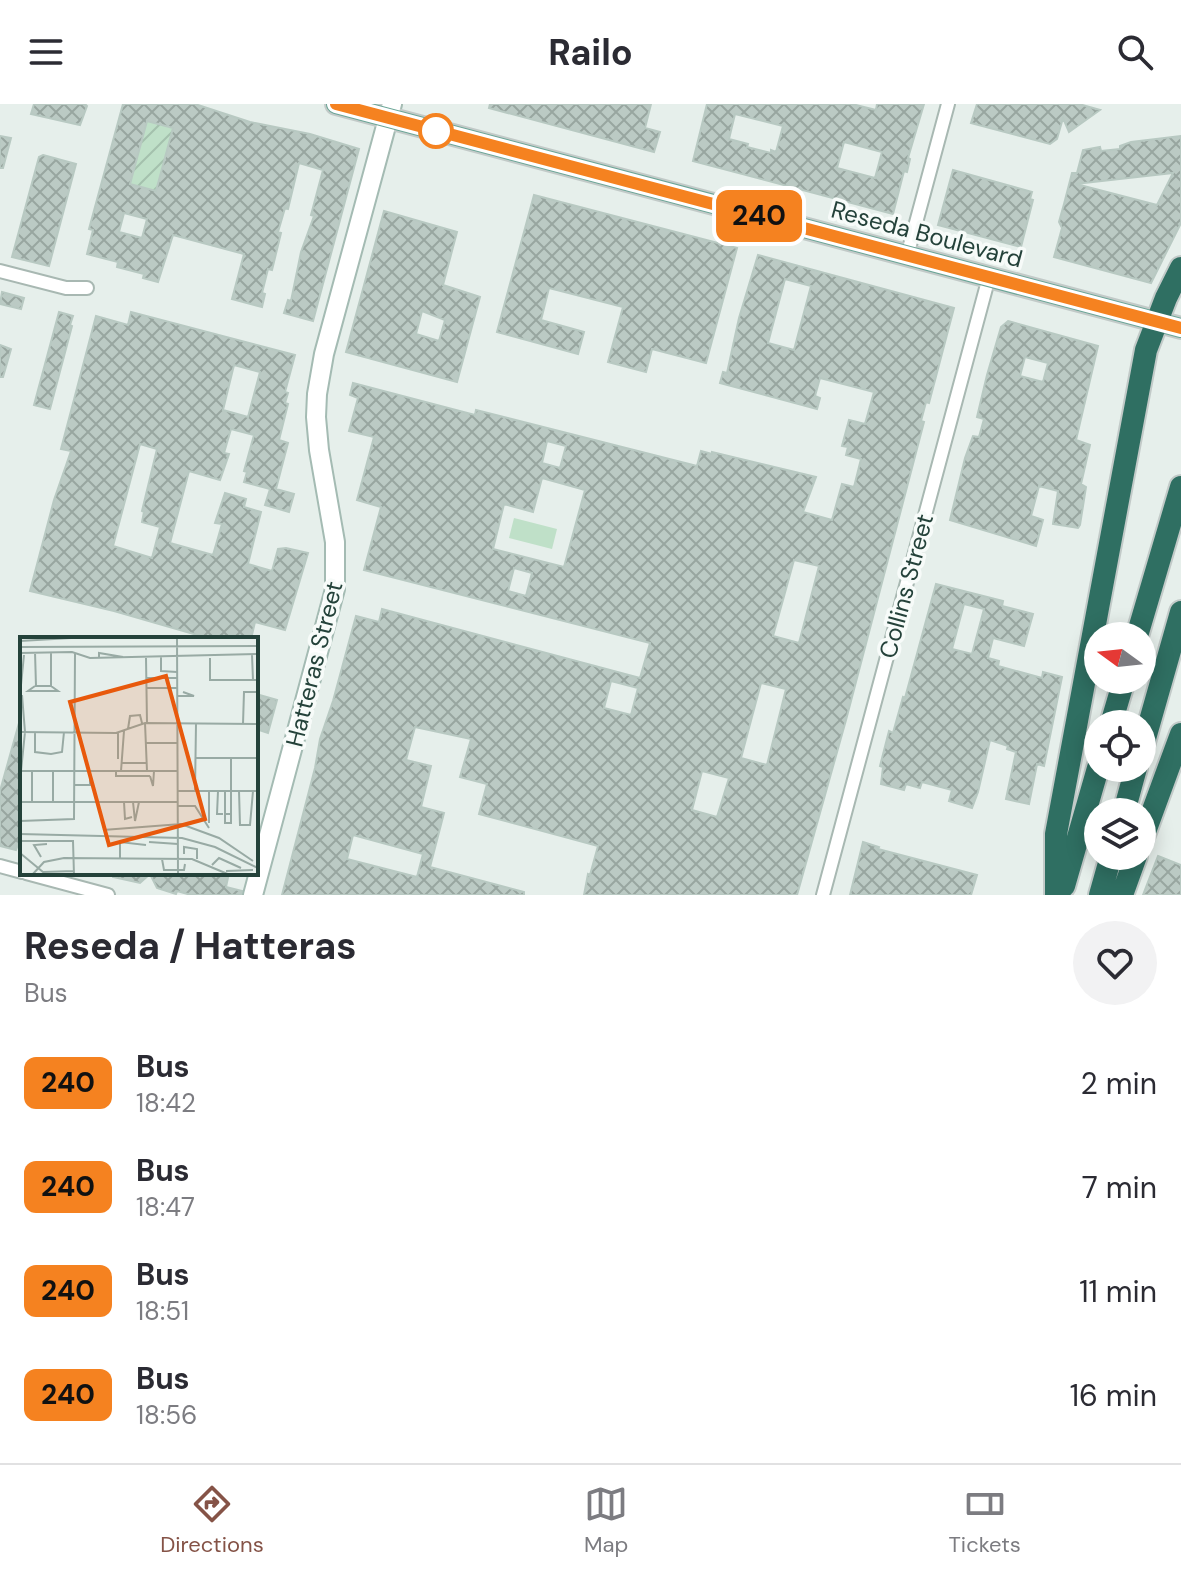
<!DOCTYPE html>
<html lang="en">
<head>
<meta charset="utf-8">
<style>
  body { margin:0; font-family:"DM Sans",sans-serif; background:#f2f2f3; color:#2b2b33; height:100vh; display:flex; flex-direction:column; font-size:30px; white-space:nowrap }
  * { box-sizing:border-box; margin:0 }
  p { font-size:26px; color:#7c7c81 }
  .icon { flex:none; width:44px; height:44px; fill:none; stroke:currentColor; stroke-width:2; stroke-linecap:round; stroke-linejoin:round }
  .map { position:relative; height:791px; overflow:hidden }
  .details { display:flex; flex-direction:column; background:#fff; flex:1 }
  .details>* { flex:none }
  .badge { padding:0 16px; border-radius:12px; font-size:28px; line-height:52px }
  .needle { width:52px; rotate:285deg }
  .controls { position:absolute; left:1084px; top:518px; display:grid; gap:16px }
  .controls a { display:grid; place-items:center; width:72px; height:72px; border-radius:50%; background:#fff; box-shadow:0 4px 20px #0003; font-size:40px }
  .map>.badge { position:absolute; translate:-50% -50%; box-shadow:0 0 0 4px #fff }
  .round { display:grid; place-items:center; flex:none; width:84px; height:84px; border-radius:42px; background:#f2f2f3 }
  .overview { display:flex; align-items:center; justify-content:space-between; height:136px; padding:0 24px }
  h1 { font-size:38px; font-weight:700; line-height:60px }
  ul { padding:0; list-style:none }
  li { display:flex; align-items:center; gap:24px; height:104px; padding:0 24px }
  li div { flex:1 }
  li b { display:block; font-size:30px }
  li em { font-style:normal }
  li .badge { min-width:88px; font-weight:700; text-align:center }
  header { display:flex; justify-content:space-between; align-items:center; height:104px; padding:0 24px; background:#fff; font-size:36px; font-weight:700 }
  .tab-bar { display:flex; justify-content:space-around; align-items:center; height:112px; border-top:2px solid #e1e1e2; background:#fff; font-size:22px; color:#7c7c81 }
  .tab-bar a { display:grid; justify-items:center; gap:4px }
  .tab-bar .on { color:#855347 }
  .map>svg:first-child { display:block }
</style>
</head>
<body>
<header><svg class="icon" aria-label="menu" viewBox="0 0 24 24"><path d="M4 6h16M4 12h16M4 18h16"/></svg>Railo<svg class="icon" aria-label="search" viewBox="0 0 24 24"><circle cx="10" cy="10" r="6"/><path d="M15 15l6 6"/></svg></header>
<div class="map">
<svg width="1181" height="791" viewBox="0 0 1181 791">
  <defs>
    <pattern id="garden-furrows" width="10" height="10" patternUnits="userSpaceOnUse" patternTransform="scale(2)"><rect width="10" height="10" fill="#bfe0c8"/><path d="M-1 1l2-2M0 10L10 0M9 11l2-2" fill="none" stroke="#a4c1ad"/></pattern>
    <pattern id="building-cross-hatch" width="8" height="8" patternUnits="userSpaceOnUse" patternTransform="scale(2)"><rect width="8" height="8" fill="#bbcac4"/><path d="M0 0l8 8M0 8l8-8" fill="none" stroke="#98a6a0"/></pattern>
  </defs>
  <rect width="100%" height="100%" fill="#e6efeb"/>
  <!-- garden -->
  <path fill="url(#garden-furrows)" d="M147,17L173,24L157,92L127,84Z"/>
  <!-- pitch -->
  <path fill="#bfe0c8" d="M514,414L557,425L552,445L509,434Z"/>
  <!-- building -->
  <path fill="url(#building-cross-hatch)" stroke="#b8c9c2" stroke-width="2" fill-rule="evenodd" d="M34,0H85L87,2L80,21L31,10Z
    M123,0H195L250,18L310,30L359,45L313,217L284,209L288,196L291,197L301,148L314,112L311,111L323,66L299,59L288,105L285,104L278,128L281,129L272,166L268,165L262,189L265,190L262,203L232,195L244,150L173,131L158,178L143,174L144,170L117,163L118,158L87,150L93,126L89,125ZM147,17L173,24L156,87L130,80ZM124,109L147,115L142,134L119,128Z
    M490,0H651L645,24L660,28L654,48L489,4Z
    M707,0H852L876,6L877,0H924L908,54L910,55L907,68L904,67L893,110L693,57ZM735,10L783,22L776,48L771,46V49L747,43L748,40L729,35ZM844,38L882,48L875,74L837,64Z
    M977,0H1079L1100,6L1069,28L1063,14L1057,35L1050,40L971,19Z
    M0,32L11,34L3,64H0Z
    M1181,32V119L1151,179L1054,153L1062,124L1059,118L1064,100L1072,69H1077L1083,46L1100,43L1101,47L1120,45V42L1131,38ZM1173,69L1157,101L1076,80L1084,79Z
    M43,51L76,60L49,162L12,153L39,53Z
    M953,66L1032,88L1030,95L1033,96L1021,143L938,121Z
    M534,91L737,144L706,259L652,245L646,268L608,258L623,203L549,184L541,216L584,228L578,250L497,228Z
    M384,107L457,128L443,181L480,193L457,278L346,248ZM422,207L445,216L439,237L416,230Z
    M758,151L954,204L929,299L926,298L921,317L924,318L846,616L797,791H584L588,770L590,771L598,742L479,710L487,680L460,673L471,635L415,623L406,656L431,662L421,703L444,709L430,763L524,788V791H282L315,664L320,635L333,597L356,512L379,518L382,505L640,574L650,539L364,466L381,403L357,396L374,333L349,327L358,294L350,291L353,279L475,311L476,306L697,362L701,347L712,350V348L816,373L803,408L832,416L842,380L854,383L861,355L846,351L848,343L842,342L849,316L865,320L874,288L820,274L815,292L820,294L817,305L720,279L723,268L727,269L739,214ZM785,175L811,182L794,246L768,239ZM547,337L566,342L560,364L542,359ZM542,374L585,386L564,463L493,445L504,400L533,408ZM794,456L819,462L799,539L773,532ZM514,464L532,469L526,492L508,487ZM611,577L638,584L631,611L604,604ZM761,579L786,585L767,661L741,654ZM702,667L729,674L717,713L692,706ZM353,731L423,750L417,773L347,755Z
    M2,188L24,194L21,205L0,200Z
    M59,208L73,212L70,221L72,222L50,305L34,301Z
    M131,208L295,251L285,288L288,289L285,299L288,300L279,336L288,339L276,385L294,390L289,408L265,401L270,385L244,378L247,368L244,367L254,331L231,325L224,349L229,350L220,376L189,367L170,439L213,451L222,420L215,419L225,389L246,395L244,403L261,408L248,460L272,467L278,445L286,444L308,449L285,526L255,518L251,535H211L114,507L30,487L54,396L71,347L61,345L96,212L128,221ZM234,261L260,268L248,313L223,306ZM140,340L157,345L142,407L144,408L142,418L160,423L152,454L113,442Z
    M1008,217L1098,242L1076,336L1090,341L1081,380L1086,383L1080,421L1078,424L1053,420L1058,387L1039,382L1031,412L1043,416L1036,442L950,416L965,354L973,332L979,333L984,315L977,313L987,271L1001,223ZM1025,253L1048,259L1043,278L1020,272Z
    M0,241L11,245L3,273H0Z
    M936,480L1003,497L1002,502L1033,510L1024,542L993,534L988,554L999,557L998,562L1042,574L1043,568L1062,573L1044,662L1037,660L1029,700L1006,695L1016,648L1007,645L1008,642L990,636L978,688L972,704L949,697L952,686L922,678L920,684L906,680L904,686L881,680L883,663L880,662L889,627L893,629L903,593L905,594ZM964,500L984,505L972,550L952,545Z
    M256,590L277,596L268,629L256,625Z
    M19,619H22V729L16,746L0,742V687Z
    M863,738L879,743L878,745L977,771L971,791H850Z
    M1158,752L1181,761V791H1143Z
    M113,769H229L226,783L242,787L241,791H191L177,787L176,790L157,784L150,770L140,779L113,773Z"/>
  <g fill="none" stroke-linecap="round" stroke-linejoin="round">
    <!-- street casing -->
    <g stroke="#a8b8b2" stroke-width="16">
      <path id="street" d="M907,152L948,0
        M0,167L66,184H87
        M0,762L22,768
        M26,769L108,791
        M823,791L989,173"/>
    </g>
    <!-- secondary casing -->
    <g stroke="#a4bbb3" stroke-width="22">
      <path id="secondary" d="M253,791L335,485V438L319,346L316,313L317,290L324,250L392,0"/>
    </g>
    <!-- primary casing -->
    <g stroke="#c2cac8" stroke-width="24">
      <path id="primary" d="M336,0L1181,224"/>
    </g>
    <!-- highway casing -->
    <g stroke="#c2cac8" stroke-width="26">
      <path id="highway" d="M1137,532L1181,383
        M1111,620L1124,576
        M1142,645L1181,508
        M1124,708L1136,664
        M1142,736L1181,630
        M1064,782L1098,664
        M1056,791V730L1146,246L1166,194L1181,164
        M1100,791L1111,752
        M1122,791L1136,752"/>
    </g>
    <!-- street -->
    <use href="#street" stroke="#fff" stroke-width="12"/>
    <!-- secondary -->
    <use href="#secondary" stroke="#fff" stroke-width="18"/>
    <!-- primary -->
    <use href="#primary" stroke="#6aa596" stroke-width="20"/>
    <!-- highway -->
    <use href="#highway" stroke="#2f6f62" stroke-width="22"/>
  </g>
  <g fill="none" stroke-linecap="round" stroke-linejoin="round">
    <!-- line casing -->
    <g stroke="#fff" stroke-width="18">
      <path id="line" d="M336,0L1181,224"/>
    </g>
    <!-- line -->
    <use href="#line" stroke="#f58220" stroke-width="12"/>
  </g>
  <!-- markers -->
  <circle fill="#fff" stroke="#f58220" stroke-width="4" cx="436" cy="27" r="16"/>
  <g text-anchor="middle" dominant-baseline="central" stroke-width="7" stroke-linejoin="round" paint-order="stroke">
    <!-- street labels -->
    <g font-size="24" fill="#24423a" stroke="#f7fbf9">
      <text transform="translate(927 130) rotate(15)">Reseda Boulevard</text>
      <text transform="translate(906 482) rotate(-75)">Collins Street</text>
      <text transform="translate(314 560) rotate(-76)">Hatteras Street</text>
    </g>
  </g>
  <!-- overview -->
  <g transform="translate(20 533)">
    <rect width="238" height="238" fill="#e6efeb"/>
    <path fill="none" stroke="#98aaa4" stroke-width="2" d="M157,0L158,238M0,4L68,0M0,10L238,9M15,15L16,49H31V15M0,16L52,15L70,21L238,17M232,18L233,43M79,20V16L103,20M141,20V34L157,35M126,21L127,86M190,21V43H238M126,41H157M15,49L8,54H38L31,49M126,51H157M0,58L4,18M2,58L5,95M157,59H174L163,55M125,86L127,134M223,87L224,55H238M108,92L110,79L120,78L122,86M0,95L96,96L125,86L238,87M15,96V115L31,117L42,115L44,95M126,106H157M175,121H238M237,121V154M98,122V95M101,126H127M0,134H158M1,134L5,95M12,134V165M33,134V165M96,134V139H130M101,134L104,94M130,139L133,149L134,134M54,148H70V134M158,154H238M175,154L176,87M198,154L197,177H203M205,154V186H211V177M219,154L220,188H230L233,154M0,165H158M104,165L105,182L112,180M113,165L115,184L119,165M158,169H175L189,191M205,177H211V121M0,184L54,182L55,16M189,186V154M238,191V217M83,193L161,187L199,201L233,224M0,197L162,201L195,210L238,231M0,204H53L54,238M129,205L158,207M0,216L23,235L54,234M164,217V210L177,212V222M21,220L14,208L27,207M100,222V205L126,208M142,222L144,233H164L165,227M192,228L199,221L221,231M206,234L233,233M12,238L24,225L44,221L172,222L210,238"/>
    <path fill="#e8590c" fill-opacity="0.15" stroke="#e8590c" stroke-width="4" d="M146,39L185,182L89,208L50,65Z"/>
    <rect width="238" height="238" fill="none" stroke="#24423a" stroke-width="4"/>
  </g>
</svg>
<div class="controls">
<a><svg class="needle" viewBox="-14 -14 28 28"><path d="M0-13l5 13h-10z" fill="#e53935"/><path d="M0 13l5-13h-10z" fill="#7c7c81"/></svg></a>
<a><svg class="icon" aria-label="locate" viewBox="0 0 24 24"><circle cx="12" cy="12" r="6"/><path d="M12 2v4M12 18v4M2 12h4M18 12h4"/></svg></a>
<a><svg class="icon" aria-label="layers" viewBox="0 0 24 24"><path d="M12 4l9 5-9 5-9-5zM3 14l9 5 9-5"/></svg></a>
</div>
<b class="badge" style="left:759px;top:112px;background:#f58220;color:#111">240</b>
</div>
<section class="details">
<div class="overview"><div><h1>Reseda / Hatteras</h1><p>Bus</p></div><a class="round"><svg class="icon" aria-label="heart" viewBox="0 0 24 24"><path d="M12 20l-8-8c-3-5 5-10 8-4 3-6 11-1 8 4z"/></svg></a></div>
<ul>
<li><span class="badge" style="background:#f58220;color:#111">240</span><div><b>Bus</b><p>18:42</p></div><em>2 min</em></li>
<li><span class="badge" style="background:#f58220;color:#111">240</span><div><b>Bus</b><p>18:47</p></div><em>7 min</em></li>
<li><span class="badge" style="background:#f58220;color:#111">240</span><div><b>Bus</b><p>18:51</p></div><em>11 min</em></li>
<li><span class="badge" style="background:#f58220;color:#111">240</span><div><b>Bus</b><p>18:56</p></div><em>16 min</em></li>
</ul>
</section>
<nav class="tab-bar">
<a class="on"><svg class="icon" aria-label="directions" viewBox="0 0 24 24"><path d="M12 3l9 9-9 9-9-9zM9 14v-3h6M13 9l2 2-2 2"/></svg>Directions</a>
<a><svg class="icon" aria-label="map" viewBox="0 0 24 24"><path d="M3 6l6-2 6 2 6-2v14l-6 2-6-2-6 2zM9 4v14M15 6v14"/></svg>Map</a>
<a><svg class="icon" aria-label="tickets" viewBox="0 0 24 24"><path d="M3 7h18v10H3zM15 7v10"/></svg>Tickets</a>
</nav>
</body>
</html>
